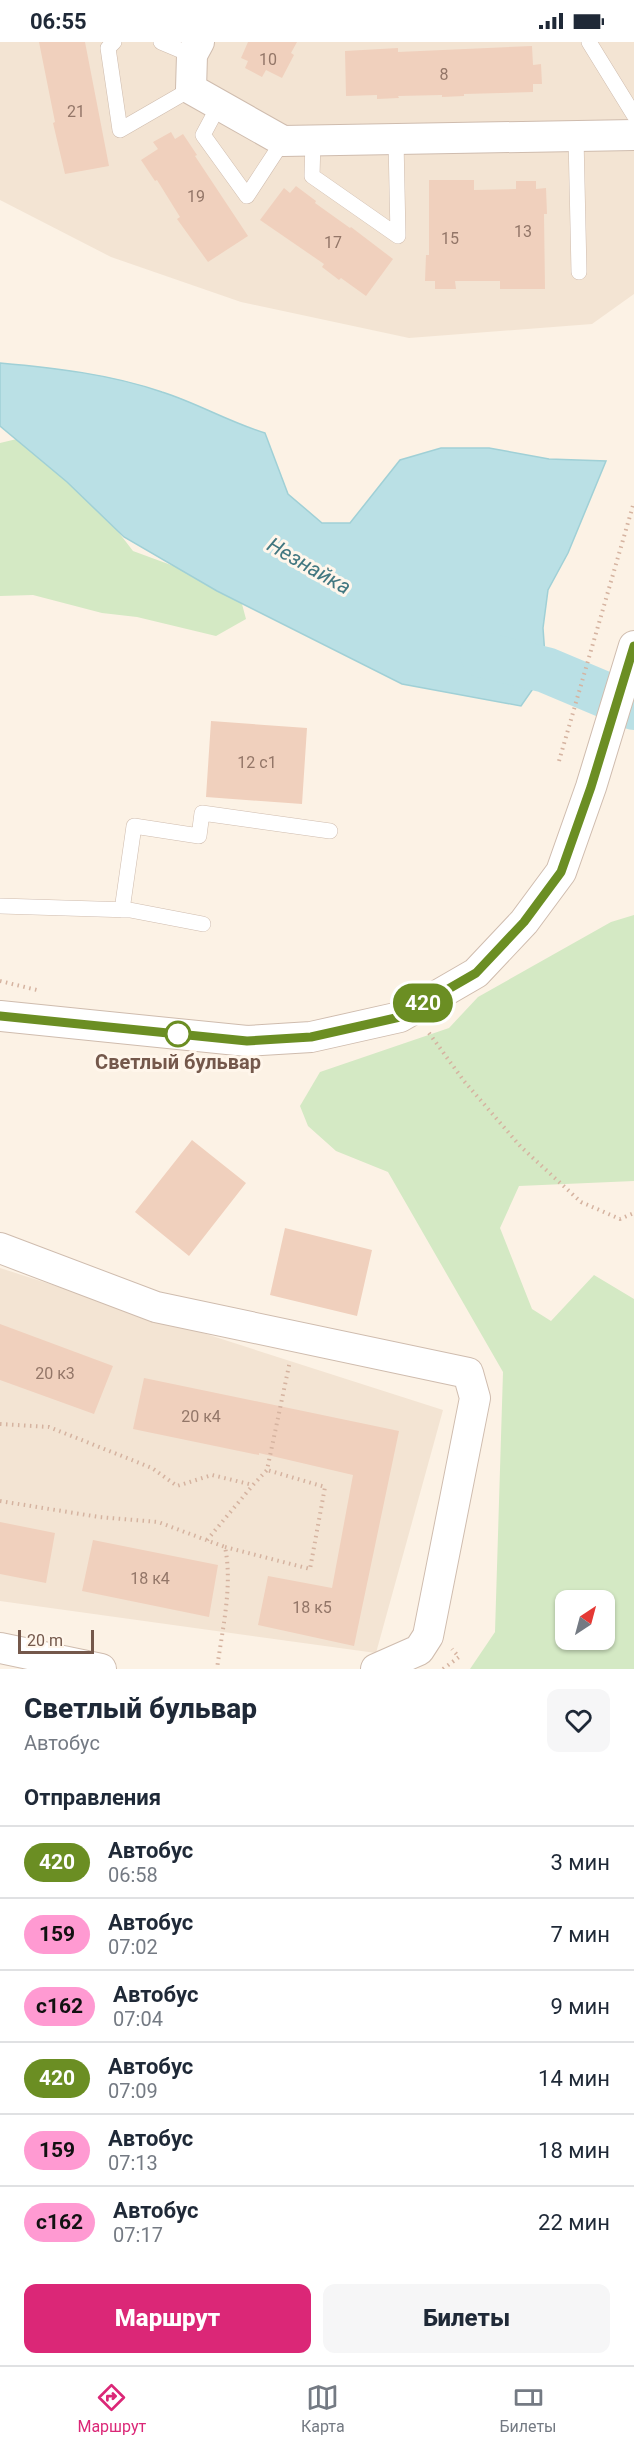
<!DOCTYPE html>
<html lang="ru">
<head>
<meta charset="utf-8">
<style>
  body { margin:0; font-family:Roboto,sans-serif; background:#f6f6f7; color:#1f2937; height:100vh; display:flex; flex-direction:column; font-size:22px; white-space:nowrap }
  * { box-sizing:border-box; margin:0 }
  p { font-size:20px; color:#747a83 }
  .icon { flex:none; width:33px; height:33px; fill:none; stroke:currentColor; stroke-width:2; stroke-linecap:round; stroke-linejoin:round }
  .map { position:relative; height:1627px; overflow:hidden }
  .panel { display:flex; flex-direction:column; background:#fff; flex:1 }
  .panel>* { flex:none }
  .badge { padding:0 12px; border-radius:20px; font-size:21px; line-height:39px }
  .needle { width:39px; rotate:36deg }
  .tools { position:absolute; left:555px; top:1548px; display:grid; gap:12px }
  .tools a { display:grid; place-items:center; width:60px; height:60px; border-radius:12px; background:#fff; box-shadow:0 2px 4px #0004; font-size:30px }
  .scale { position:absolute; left:18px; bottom:15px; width:76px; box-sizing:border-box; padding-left:6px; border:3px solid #74584b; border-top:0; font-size:16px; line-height:21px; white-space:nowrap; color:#74584b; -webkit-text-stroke:4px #fff6eb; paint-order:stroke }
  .map>.badge { position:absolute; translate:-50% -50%; box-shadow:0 0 0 3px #fff }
  h2 { padding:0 24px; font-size:22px; line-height:54px }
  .round { display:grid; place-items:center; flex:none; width:63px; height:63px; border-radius:12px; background:#f6f6f7 }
  .summary { display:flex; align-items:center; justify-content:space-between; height:102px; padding:0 24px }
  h1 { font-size:28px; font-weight:800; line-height:45px }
  .action { display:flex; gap:12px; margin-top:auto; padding:12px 24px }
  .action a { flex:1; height:69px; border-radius:12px; background:#db2777; color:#fff; font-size:24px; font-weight:800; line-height:69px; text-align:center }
  .action a+a { background:#f6f6f7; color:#1f2937 }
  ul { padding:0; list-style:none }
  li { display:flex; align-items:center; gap:18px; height:72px; padding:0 24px; border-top:2px solid #e0e1e3 }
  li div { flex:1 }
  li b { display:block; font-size:22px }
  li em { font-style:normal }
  li .badge { min-width:66px; font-weight:700; text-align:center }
  .status { display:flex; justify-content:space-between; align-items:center; height:42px; padding:0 30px; background:#fff; direction:ltr }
  .status svg { height:16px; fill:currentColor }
  .dock { display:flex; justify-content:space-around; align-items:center; height:84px; border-top:2px solid #e0e1e3; background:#fff; font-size:16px; color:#747a83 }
  .dock a { display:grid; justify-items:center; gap:3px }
  .dock .current { color:#db2777 }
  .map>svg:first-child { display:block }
</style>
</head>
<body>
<div class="status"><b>06:55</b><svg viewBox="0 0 49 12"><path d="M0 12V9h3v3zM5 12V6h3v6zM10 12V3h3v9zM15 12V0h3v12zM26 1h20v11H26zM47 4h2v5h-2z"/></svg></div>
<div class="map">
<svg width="634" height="1627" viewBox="0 0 634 1627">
  <rect width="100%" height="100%" fill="#fcf2e5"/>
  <!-- residential -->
  <path fill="#f3e4d3" d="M0,0H634V252L592,282L409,296L241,260L111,215L0,158Z
    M0,1226L443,1368L376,1611L0,1559Z"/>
  <!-- green -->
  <path fill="#d4e9c4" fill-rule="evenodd" d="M42,391L133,509L209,537L239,551L246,577L216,594L137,575L102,571L33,553L0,554V401Z
    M634,873V1139L519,1144L500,1186L532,1267L551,1279L594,1233L634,1257V1627H470L495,1590L503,1330L388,1130L336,1109L308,1084L300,1064L320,1030L449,986L478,955L611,880ZM604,1558V1598H566V1558Z"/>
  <!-- water -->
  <path fill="#bae0e5" stroke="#a0d0d6" stroke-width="1.5" d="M0,321C55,326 110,332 162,350C197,361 229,380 265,391L288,452L322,481H350L400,418L441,406H489L549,417L606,419L568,511L548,548L543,586L546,628L521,664L402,642L217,549L124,495L67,440L0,384Z"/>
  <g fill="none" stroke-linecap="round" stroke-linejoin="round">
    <!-- river -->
    <path stroke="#bae0e5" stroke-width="46" d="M483,613L546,628L634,665"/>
  </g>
  <!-- building -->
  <path fill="#f0d0bd" d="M39,0H85L109,124L65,132L53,81L55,80Z
    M248,0H297L291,11L294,13L282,36L266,28L262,35L245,26L248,19L241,16Z
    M532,4L533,23L541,22L542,42H533V50L464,52V54L442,55V53L398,54L399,56L377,57V53L346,54L345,9L398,6V10Z
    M171,90L175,97L183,92L197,113L195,114L248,194L208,220L177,177L180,175L157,138L155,139L141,118L158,107L153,100Z
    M429,138H474V148L516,147V139H536V147L546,146L547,172H544L545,247H500V239H455L456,247H435V239H425L426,213H429Z
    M296,144L316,159L315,161L350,186L351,185L393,217L366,254L341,236L339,238L322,225L324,222L260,178L284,146L290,151Z
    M211,679L307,686L302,762L206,755Z
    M192,1098L246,1141L189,1214L135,1170Z
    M285,1186L372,1208L357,1274L270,1253Z
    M0,1282L113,1324L94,1372L0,1338Z
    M144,1336L399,1389L354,1604L258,1583L268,1534L332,1546L353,1433L259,1411V1413L133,1387Z
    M0,1480L55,1491L46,1541L0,1532Z
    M93,1498L218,1523L209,1575L82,1549Z"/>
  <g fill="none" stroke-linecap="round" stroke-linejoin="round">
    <!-- lane casing -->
    <g stroke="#cfbcae" stroke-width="16">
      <path id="lane" d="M114,0L108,6L120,88L191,47
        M161,0L192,13
        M589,0L634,73
        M219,63L203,93L247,154L283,99
        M576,95L579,230
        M313,99L312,134L398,194L396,98
        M0,864L130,868L203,882
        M122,868L134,784L199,794L202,771L330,789"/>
    </g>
    <!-- street casing -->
    <g stroke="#cfbcae" stroke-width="32">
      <path id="street" d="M199,0L192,13L191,47L283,99L634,93
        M0,974L247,999L311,995L400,975L476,931L524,880L561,830L591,745L634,604
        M0,1206L156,1265L468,1331L475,1356L428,1594L419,1608L376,1627
        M0,1606L101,1627"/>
    </g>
    <!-- path -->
    <path stroke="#d5b3a0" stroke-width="4" stroke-dasharray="1.5 4.5" stroke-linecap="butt" d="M559,719L634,460
      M0,939L37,948
      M429,991L464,1039L521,1105L581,1160L620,1177L634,1171
      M0,1382L49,1385L152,1426L177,1444L212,1433L253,1443L267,1428L290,1319
      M0,1459L99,1475L158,1480L225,1505C233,1544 222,1588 217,1627
      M207,1498L253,1443
      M225,1505L310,1527L325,1445L267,1428
      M443,1627L459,1615L452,1607"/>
    <!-- lane -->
    <use href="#lane" stroke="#fff" stroke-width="15"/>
    <!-- street -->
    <use href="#street" stroke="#fff" stroke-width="30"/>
  </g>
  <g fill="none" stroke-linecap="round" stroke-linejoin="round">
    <!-- line casing -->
    <g stroke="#fff" stroke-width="14">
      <path id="line" d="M0,974L247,999L311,995L400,975L476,931L524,880L561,830L591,745L634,604"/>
    </g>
    <!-- line -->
    <use href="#line" stroke="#6b8e23" stroke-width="9"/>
  </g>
  <!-- markers -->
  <circle fill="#fff" stroke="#6b8e23" stroke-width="3" cx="178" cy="992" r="12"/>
  <g text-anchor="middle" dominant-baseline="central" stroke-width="6" stroke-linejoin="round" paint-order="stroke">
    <!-- number labels -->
    <g font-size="16" fill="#937668">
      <text x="268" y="17">10</text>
      <text x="444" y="32">8</text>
      <text x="76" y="69">21</text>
      <text x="196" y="154">19</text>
      <text x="523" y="189">13</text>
      <text x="450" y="196">15</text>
      <text x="333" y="200">17</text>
      <text x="257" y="720">12 с1</text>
      <text x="55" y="1331">20 к3</text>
      <text x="201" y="1374">20 к4</text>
      <text x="150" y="1536">18 к4</text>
      <text x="312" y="1565">18 к5</text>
    </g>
    <!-- stop labels -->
    <g font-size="20" font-weight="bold" fill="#74584b" stroke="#fff6eb">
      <text x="178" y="1020">Светлый бульвар</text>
    </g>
    <!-- water labels -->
    <g font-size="21" font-style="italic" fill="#427780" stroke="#fff6eb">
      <text transform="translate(309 524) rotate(30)">Незнайка</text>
    </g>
  </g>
</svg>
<div class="tools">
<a><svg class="needle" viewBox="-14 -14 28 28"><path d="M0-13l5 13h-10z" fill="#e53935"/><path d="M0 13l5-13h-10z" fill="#747a83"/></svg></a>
</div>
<div class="scale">20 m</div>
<b class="badge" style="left:423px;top:961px;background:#6b8e23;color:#fff">420</b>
</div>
<section class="panel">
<div class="summary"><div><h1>Светлый бульвар</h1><p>Автобус</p></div><a class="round"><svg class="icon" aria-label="heart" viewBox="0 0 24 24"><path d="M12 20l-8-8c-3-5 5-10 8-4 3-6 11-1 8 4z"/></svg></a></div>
<h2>Отправления</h2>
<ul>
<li><span class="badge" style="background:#6b8e23;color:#fff">420</span><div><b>Автобус</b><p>06:58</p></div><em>3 мин</em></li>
<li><span class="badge" style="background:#ff9ad2;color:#111">159</span><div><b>Автобус</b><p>07:02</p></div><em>7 мин</em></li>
<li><span class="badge" style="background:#ff9ad2;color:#111">с162</span><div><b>Автобус</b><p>07:04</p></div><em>9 мин</em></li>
<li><span class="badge" style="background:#6b8e23;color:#fff">420</span><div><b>Автобус</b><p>07:09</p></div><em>14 мин</em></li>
<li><span class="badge" style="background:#ff9ad2;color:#111">159</span><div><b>Автобус</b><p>07:13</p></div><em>18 мин</em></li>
<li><span class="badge" style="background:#ff9ad2;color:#111">с162</span><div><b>Автобус</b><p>07:17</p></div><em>22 мин</em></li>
</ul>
<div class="action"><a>Маршрут</a><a>Билеты</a></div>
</section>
<nav class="dock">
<a class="current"><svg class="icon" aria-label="directions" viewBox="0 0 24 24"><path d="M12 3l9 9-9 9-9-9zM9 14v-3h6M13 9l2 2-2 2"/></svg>Маршрут</a>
<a><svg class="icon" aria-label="map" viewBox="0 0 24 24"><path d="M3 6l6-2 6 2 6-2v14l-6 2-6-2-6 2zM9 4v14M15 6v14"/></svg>Карта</a>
<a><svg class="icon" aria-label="tickets" viewBox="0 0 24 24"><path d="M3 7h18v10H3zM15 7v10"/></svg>Билеты</a>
</nav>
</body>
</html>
